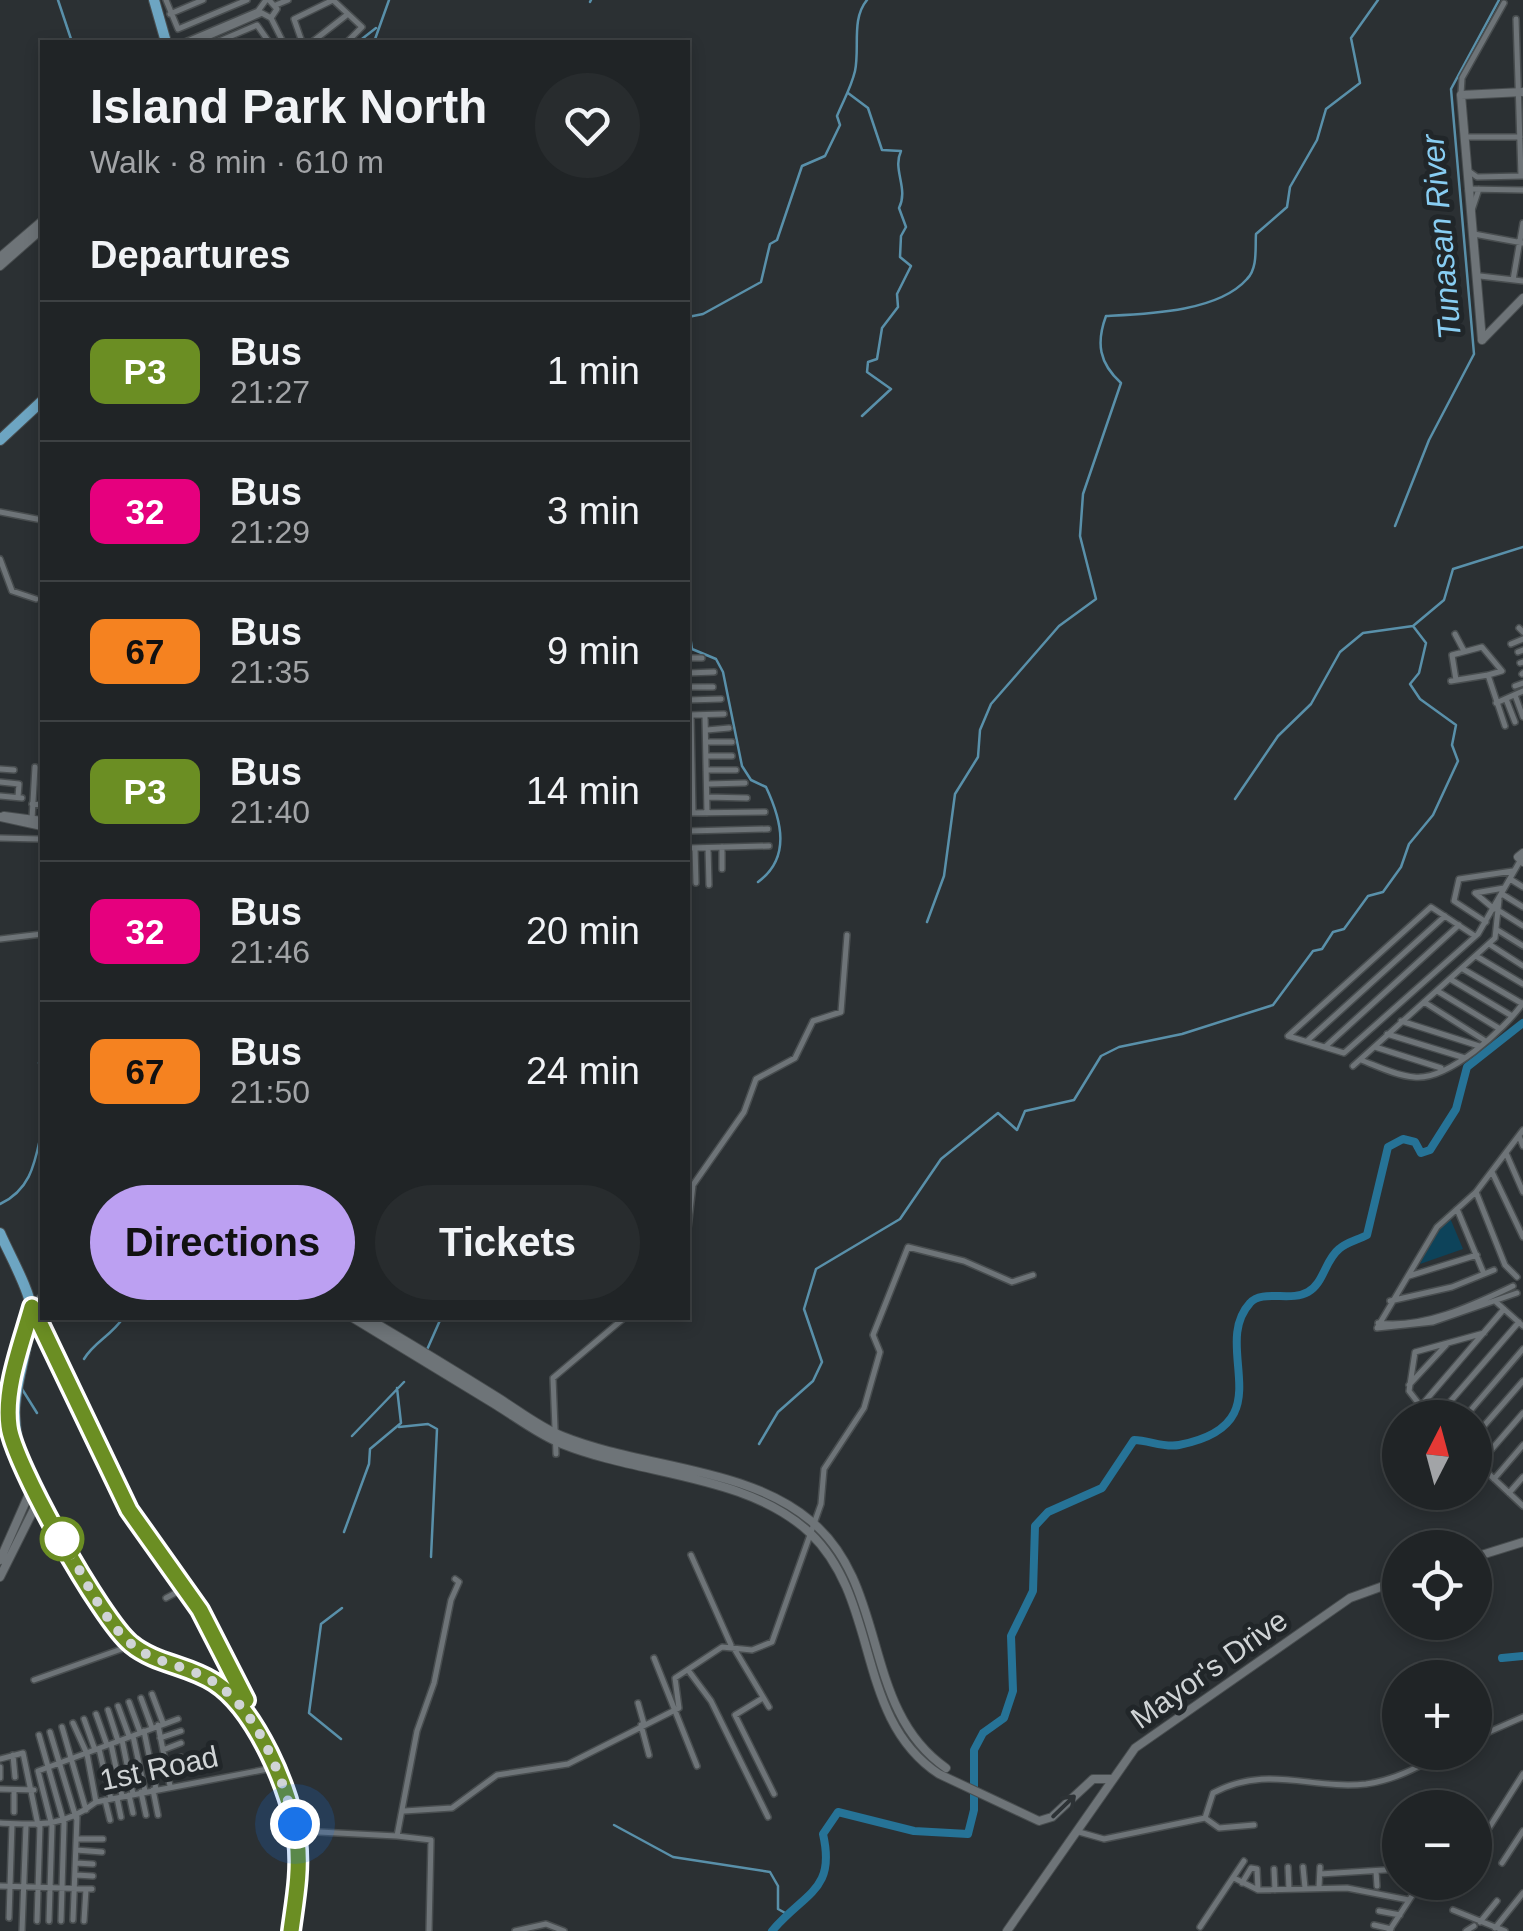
<!DOCTYPE html>
<html lang="en">
<head>
<meta charset="utf-8">
<style>
  body { margin:0; font-family:Arial,sans-serif; background:#282c2e; color:#f1f3f6; height:100vh; display:flex; flex-direction:column; font-size:38px; white-space:nowrap }
  * { box-sizing:border-box; margin:0 }
  p { font-size:32px; color:#a2a4a7 }
  .icon { flex:none; width:55px; height:55px; fill:none; stroke:currentColor; stroke-width:2; stroke-linecap:round; stroke-linejoin:round }
  .map { position:relative; flex:1; overflow:hidden }
  .panel { position:absolute; left:40px; top:40px; width:650px; height:1280px; display:flex; flex-direction:column; background:#202426; border-radius:0px; box-shadow:0 5px 15px #0003,0 0 0 2px #3d4143 }
  .panel>* { flex:none }
  .badge { padding:0 20px; border-radius:15px; font-size:35px; line-height:65px }
  .needle { width:65px; rotate:6deg }
  .buttons { position:absolute; left:1382px; top:1400px; display:grid; gap:20px }
  .buttons a { display:grid; place-items:center; width:110px; height:110px; border-radius:50%; background:#202426; box-shadow:0 5px 15px #0003,0 0 0 2px #3d4143; font-size:50px }
  .you { position:absolute; width:50px; height:50px; margin:-25px; border:8px solid #fff; border-radius:50%; background:#1a73e8; box-shadow:0 0 0 15px #1a73e833 }
  .map>.badge { position:absolute; translate:-50% -50%; box-shadow:0 0 0 5px #fff }
  h2 { padding:0 50px; font-size:38px; line-height:90px }
  .round { display:grid; place-items:center; flex:none; width:105px; height:105px; border-radius:52px; background:#282c2e }
  .overview { display:flex; align-items:center; justify-content:space-between; height:170px; padding:0 50px }
  h1 { font-size:48px; font-weight:700; line-height:75px }
  .cta { display:flex; gap:20px; margin-top:auto; padding:20px 50px }
  .cta a { flex:1; height:115px; border-radius:60px; background:#bca0f2; color:#111; font-size:40px; font-weight:700; line-height:115px; text-align:center }
  .cta a+a { background:#282c2e; color:#f1f3f6 }
  ul { padding:0; list-style:none }
  li { display:flex; align-items:center; gap:30px; height:140px; padding:0 50px; border-top:2px solid #3d4143 }
  li div { flex:1 }
  li b { display:block; font-size:38px }
  li em { font-style:normal }
  li .badge { min-width:110px; font-weight:700; text-align:center }
  .map>svg:first-child { display:block }
</style>
</head>
<body>
<div class="map">
<svg width="1523" height="1931" viewBox="0 0 1523 1931">
  <rect width="100%" height="100%" fill="#2b3033"/>
  <!-- green -->
  <path fill="#0d435a" d="M1450,1218L1463,1249L1420,1264L1438,1229Z"/>
  <g fill="none" stroke-linecap="round" stroke-linejoin="round">
    <!-- stream -->
    <path stroke="#5990aa" stroke-width="2.5" d="M58,0L72,42
      M590,2L591,0
      M358,42L376,28
      M374,42L389,0
      M848,93L868,108L882,150L901,151C892,170 909,188 899,208L906,227L901,236L900,257L911,266L897,294L898,307L882,328L877,359L868,362L867,372L891,389L862,416
      M688,317L703,314L761,282L770,244L777,240L802,166L825,156L840,125L837,116C843,101 851,88 855,71C860,48 851,19 867,0
      M1395,526L1429,440L1474,354L1451,89L1499,0
      M688,623L692,649L716,659L723,672L742,766L751,780L766,787C782,821 791,858 758,882
      M1235,799L1278,736L1311,704L1340,652L1363,633L1413,626L1444,600L1453,569L1523,547
      M927,922L944,876L955,794L978,757L980,730L991,704L1059,626L1096,599L1080,536L1083,494L1121,383C1099,363 1096,343 1106,316C1147,314 1218,312 1247,279C1258,268 1255,248 1256,234L1287,207L1290,187L1317,140L1326,109L1360,83L1351,38L1378,0
      M42,1054L39,1063L42,1067
      M0,1204C32,1189 35,1161 42,1130
      M426,1352L441,1318
      M84,1359C94,1342 111,1336 123,1318
      M22,1389L37,1413
      M399,1427L428,1424L437,1429L431,1557
      M352,1436L404,1382
      M759,1444L778,1412L813,1381L822,1362L804,1309L816,1269L900,1219L941,1159L998,1113L1017,1130L1025,1111L1074,1100L1101,1056L1119,1047L1182,1034L1273,1005L1313,951L1322,949L1333,932L1344,929L1368,896L1383,892L1401,867L1409,844L1433,815L1458,761L1452,745L1456,725L1420,699L1410,684L1419,673L1426,643L1413,626
      M344,1532L369,1464L370,1449L401,1423L397,1388
      M341,1739L309,1713L321,1624L342,1608
      M614,1825L673,1857L770,1872L778,1886V1909L787,1914"/>
    <!-- river -->
    <path stroke="#267397" stroke-width="8" d="M1502,1658L1523,1656
      M772,1931C805,1892 836,1891 823,1834L838,1812L914,1831L968,1834L974,1810V1750L983,1733L1004,1718L1013,1691L1011,1636L1033,1591L1035,1526L1048,1512L1102,1488L1134,1440C1149,1440 1163,1448 1179,1445C1286,1424 1209,1348 1250,1303C1262,1289 1291,1302 1308,1292C1324,1283 1325,1260 1339,1249C1347,1242 1358,1240 1367,1235L1388,1147L1403,1139L1415,1142L1421,1153L1430,1150L1456,1109L1467,1067L1523,1023"/>
    <!-- street casing -->
    <g stroke="#484d4f" stroke-width="8">
      <path id="street" d="M166,0L178,29L247,0
        M266,0L258,11L271,18
        M269,0L277,9L271,18
        M333,0L362,27L347,42
        M276,5L288,0
        M170,14L203,0
        M271,18L283,42
        M1516,19L1521,176
        M185,42L258,11
        M196,42L260,14
        M217,42L257,25L269,42
        M302,42L294,19L333,0
        M312,42L348,14
        M1461,94L1462,78L1504,3
        M1466,137H1520
        M1467,170L1477,177L1523,176
        M1468,189L1523,190
        M1471,213L1479,189
        M1474,234L1523,243
        M1480,276L1523,281
        M1513,280L1523,223
        M0,512L42,520
        M0,559L12,591L36,599
        M1519,628L1523,632
        M1455,634L1464,651
        M1511,644L1523,639
        M1518,652L1523,650
        M688,658H702
        M1520,663L1523,662
        M688,673L714,672
        M1522,674L1523,673
        M1456,680L1452,655L1482,647L1502,671L1488,675L1505,726
        M1451,681L1488,675
        M1515,686L1523,683
        M688,687H713
        M1515,695L1523,717
        M1506,699L1515,722
        M688,700L721,699
        M1496,703L1523,691
        M688,715L724,714
        M691,715L693,813
        M705,715L707,813
        M707,730L729,728
        M706,742H732
        M706,756H732
        M0,769L14,770
        M706,770H736
        M0,782L19,784L18,797
        M708,784L745,783
        M0,796L22,798
        M707,797L747,798
        M32,804L42,805
        M688,813L765,812
        M32,819L35,767
        M688,831L768,829
        M0,838L39,839
        M722,847V869
        M688,848L769,846
        M695,848L696,883
        M708,848L709,885
        M1510,879L1523,887
        M1502,894L1523,907
        M1494,909L1475,893L1504,888
        M1501,912L1523,926
        M1486,922L1454,901L1459,879L1513,871
        M1499,931L1523,946
        M0,939L42,934
        M1489,944L1523,966
        M1476,956L1523,984
        M1463,969L1523,1004
        M1450,979L1512,1016
        M1439,992L1500,1029
        M1424,1002L1484,1040
        M1401,1021L1479,1046
        M1387,1034L1465,1058
        M1288,1036L1344,1053L1478,934L1520,861
        M1288,1036L1431,907L1475,936
        M1307,1041L1445,916
        M1325,1047L1459,925
        M1375,1047L1441,1068
        M1361,1060C1377,1066 1397,1076 1414,1077C1448,1081 1505,1029 1523,1003
        M1353,1066L1495,938L1499,900
        M1519,1136L1523,1146
        M1506,1153L1523,1192
        M1492,1172L1523,1237
        M1476,1192L1505,1265L1517,1277
        M1457,1209L1484,1274
        M688,1228L693,1185L744,1112L756,1079L795,1058L813,1021L841,1012L847,935
        M1409,1276L1477,1255
        M1517,1293L1433,1322L1377,1328L1437,1227L1476,1192L1523,1130
        M1390,1301L1452,1287L1494,1270
        M1495,1301L1523,1326
        M1378,1323C1424,1329 1473,1305 1513,1286
        M1409,1385L1447,1344
        M1420,1407L1504,1309
        M1430,1418L1409,1391L1415,1352L1484,1333
        M1436,1418L1519,1322
        M1464,1418L1523,1349
        M1475,1436L1523,1381
        M556,1454L553,1378L624,1318
        M1475,1461L1523,1506
        M1479,1464L1523,1413
        M1494,1479L1523,1445
        M1509,1493L1523,1477
        M691,1555L731,1645
        M166,1598L185,1588
        M735,1650L769,1707
        M654,1658L697,1766
        M688,1670L711,1701L768,1817
        M34,1680L130,1646
        M152,1694L163,1723
        M141,1698L152,1728
        M763,1698L735,1715L774,1794
        M129,1702L140,1732
        M638,1703L644,1724
        M118,1706L129,1736
        M108,1710L118,1741
        M96,1714L107,1745
        M84,1719L95,1750
        M73,1723L87,1754L96,1802
        M158,1725L170,1786
        M641,1725L649,1755
        M62,1727L86,1810
        M144,1731L156,1789
        M50,1732L76,1818
        M39,1735L64,1823L61,1921
        M133,1736L145,1791
        M160,1738L181,1731
        M1475,1738L1523,1717
        M122,1740L133,1794
        M111,1744L122,1796
        M99,1749L111,1799
        M163,1750L181,1743
        M13,1755L15,1777
        M0,1759L23,1753L38,1825
        M165,1762L181,1757
        M0,1767V1778
        M0,1789L34,1790
        M14,1790V1812
        M153,1790L158,1815
        M141,1792L146,1815
        M129,1795L133,1813
        M117,1798L121,1817
        M105,1800L110,1820
        M404,1811L452,1808L497,1775L568,1764L679,1708L675,1678L722,1647L752,1650L772,1642L821,1504L824,1469L864,1408L880,1352L873,1335L908,1247L964,1261L1012,1282L1033,1275
        M1205,1818L1213,1793C1267,1764 1311,1790 1366,1784C1396,1780 1420,1766 1446,1752
        M0,1823C39,1825 64,1827 96,1802L273,1768
        M299,1831L397,1836L417,1731L434,1683L451,1600L459,1582L455,1579
        M1079,1832L1104,1839L1205,1818L1219,1828L1254,1825
        M397,1836L431,1840L429,1931
        M77,1839H103
        M76,1850L102,1852
        M1475,1850L1523,1774
        M76,1863L93,1864
        M1502,1863L1523,1831
        M1288,1867L1289,1889
        M1303,1867L1305,1888
        M1274,1869L1275,1890
        M1376,1871L1377,1886
        M1320,1874L1400,1869
        M76,1875L93,1876
        M1234,1878L1258,1890L1347,1888L1409,1900
        M1242,1883L1251,1868L1257,1869L1258,1890
        M0,1886L92,1889
        M1319,1887L1320,1867
        M1453,1910L1505,1931
        M1379,1911L1400,1915
        M9,1918L12,1824
        M73,1920L77,1817
        M37,1921L40,1825
        M49,1921L52,1826L38,1771L178,1719
        M84,1921L86,1889
        M1480,1922L1497,1901
        M1374,1925L1391,1929
        M1200,1927L1244,1861
        M1495,1928L1523,1893
        M22,1931L26,1825
        M515,1931L546,1924L564,1931
        M1389,1931L1421,1882
        M1466,1931L1474,1926"/>
    </g>
    <!-- secondary casing -->
    <g stroke="#484d4f" stroke-width="10">
      <path id="secondary" d="M0,257L42,221
        M0,266L42,229
        M1482,340L1461,95L1523,92
        M1482,340L1523,298
        M4,816L42,821
        M0,817L42,826
        M1523,853L1518,857L1523,862
        M32,1307L42,1297
        M33,1308L111,1476L215,1635L252,1718
        M353,1318C401,1347 449,1376 496,1405C517,1418 539,1435 562,1444C642,1476 747,1474 810,1533C881,1601 854,1718 939,1774L1039,1821L1052,1817L1093,1779H1111
        M367,1318C411,1344 454,1370 497,1397C518,1410 539,1427 562,1436C641,1468 746,1466 811,1521C890,1587 860,1708 946,1768
        M1475,1557L1523,1542
        M0,1560L33,1485
        M0,1577L40,1497
        M1007,1931L1135,1748L1350,1598L1400,1580"/>
    </g>
    <!-- primary casing -->
    <g stroke="#484d4f" stroke-width="12">
      <path id="primary" d="M154,0L166,42
        M0,440L42,401
        M0,1233C7,1250 32,1294 31,1310C27,1379 0,1395 26,1471C50,1518 90,1605 126,1640C151,1664 187,1664 215,1682C255,1709 293,1793 298,1840C301,1870 295,1901 291,1931"/>
    </g>
    <!-- street -->
    <use href="#street" stroke="#6e7478" stroke-width="5"/>
    <!-- secondary -->
    <use href="#secondary" stroke="#6e7478" stroke-width="8"/>
    <!-- primary -->
    <use href="#primary" stroke="#6da5c2" stroke-width="10"/>
  </g>
  <!-- one-way arrows -->
  <defs><path id="oneway-shaft" d="M-6 0H5M1.5-3L5.5 0L1.5 3" fill="none" stroke-width="1.6" stroke-linecap="round" stroke-linejoin="round" transform="scale(2.5)"/></defs>
  <use stroke="#2d3235" href="#oneway-shaft" transform="translate(1064 1806) rotate(-44)"/>
  <g fill="none" stroke-linecap="round" stroke-linejoin="round">
    <!-- line casing -->
    <g stroke="#fff" stroke-width="22">
      <path id="line" d="M246,1700L200,1610L129,1510L32,1307C22,1343 4,1388 9,1426C13,1463 102,1621 131,1644C155,1664 188,1665 214,1682C255,1708 292,1792 297,1840C301,1870 295,1901 291,1931"/>
    </g>
    <!-- line -->
    <use href="#line" stroke="#6b8e23" stroke-width="15"/>
    <!-- walk -->
    <path stroke="#d0d4d6" stroke-width="10" stroke-dasharray="0 18" d="M62,1539C82,1572 100,1616 129,1642C150,1662 180,1664 205,1677C256,1703 280,1772 295,1824"/>
  </g>
  <!-- markers -->
  <circle fill="#fff" stroke="#6b8e23" stroke-width="5" cx="62" cy="1539" r="20"/>
  <g text-anchor="middle" dominant-baseline="central" stroke-width="10" stroke-linejoin="round" paint-order="stroke">
    <!-- street labels -->
    <g font-size="30" fill="#d0d4d6" stroke="#212629">
      <text transform="translate(1209 1669) rotate(-35)">Mayor's Drive</text>
      <text transform="translate(159 1768) rotate(-12)">1st Road</text>
    </g>
    <!-- water labels -->
    <g font-size="32" font-style="italic" fill="#88cdf2" stroke="#212629">
      <text transform="translate(1441 237) rotate(-95)">Tunasan River</text>
    </g>
  </g>
</svg>
<div class="buttons">
<a><svg class="needle" viewBox="-14 -14 28 28"><path d="M0-13l5 13h-10z" fill="#e53935"/><path d="M0 13l5-13h-10z" fill="#a2a4a7"/></svg></a>
<a><svg class="icon" aria-label="locate" viewBox="0 0 24 24"><circle cx="12" cy="12" r="6"/><path d="M12 2v4M12 18v4M2 12h4M18 12h4"/></svg></a>
<a>+</a>
<a>−</a>
</div>
<div class="you" style="left:295px;top:1824px"></div>
<section class="panel">
<div class="overview"><div><h1>Island Park North</h1><p>Walk · 8 min · 610 m</p></div><a class="round"><svg class="icon" aria-label="heart" viewBox="0 0 24 24"><path d="M12 20l-8-8c-3-5 5-10 8-4 3-6 11-1 8 4z"/></svg></a></div>
<h2>Departures</h2>
<ul>
<li><span class="badge" style="background:#6b8e23;color:#fff">P3</span><div><b>Bus</b><p>21:27</p></div><em>1 min</em></li>
<li><span class="badge" style="background:#e6007e;color:#fff">32</span><div><b>Bus</b><p>21:29</p></div><em>3 min</em></li>
<li><span class="badge" style="background:#f58220;color:#111">67</span><div><b>Bus</b><p>21:35</p></div><em>9 min</em></li>
<li><span class="badge" style="background:#6b8e23;color:#fff">P3</span><div><b>Bus</b><p>21:40</p></div><em>14 min</em></li>
<li><span class="badge" style="background:#e6007e;color:#fff">32</span><div><b>Bus</b><p>21:46</p></div><em>20 min</em></li>
<li><span class="badge" style="background:#f58220;color:#111">67</span><div><b>Bus</b><p>21:50</p></div><em>24 min</em></li>
</ul>
<div class="cta"><a>Directions</a><a>Tickets</a></div>
</section>
</div>
</body>
</html>
